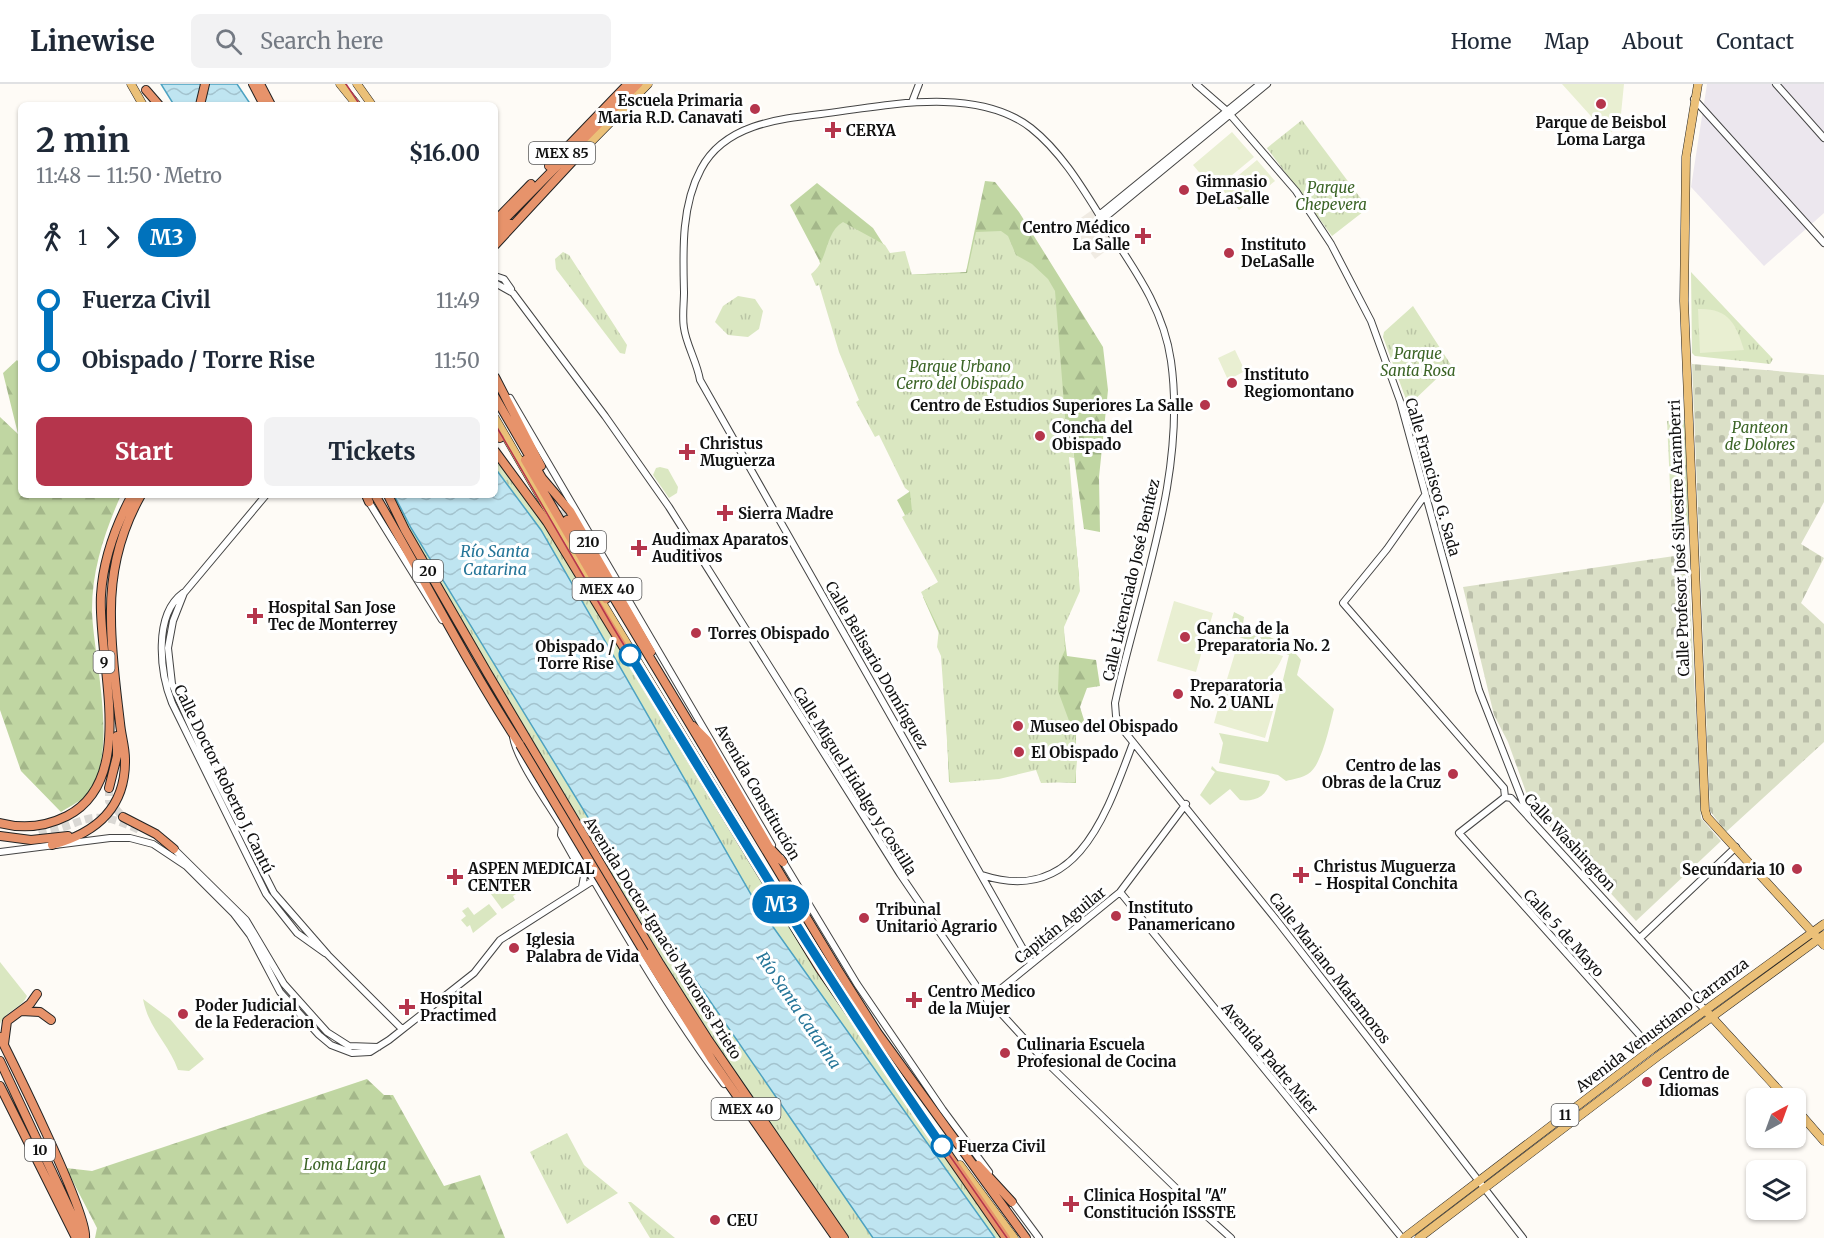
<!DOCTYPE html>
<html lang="en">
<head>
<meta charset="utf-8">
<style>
  body { margin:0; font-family:Merriweather,serif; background:#f2f2f3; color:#1f2937; height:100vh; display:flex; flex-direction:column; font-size:22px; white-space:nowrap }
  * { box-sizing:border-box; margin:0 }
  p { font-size:20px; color:#747a83 }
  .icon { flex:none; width:33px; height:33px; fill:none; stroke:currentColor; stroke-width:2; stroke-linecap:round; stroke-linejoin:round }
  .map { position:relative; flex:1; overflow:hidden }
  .drawer { position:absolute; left:18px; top:18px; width:480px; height:396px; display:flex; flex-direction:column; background:#fff; border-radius:9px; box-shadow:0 2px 4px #0004 }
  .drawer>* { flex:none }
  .badge { padding:0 12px; border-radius:20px; font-size:21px; line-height:39px }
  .needle { width:39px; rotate:41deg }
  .tools { position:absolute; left:1746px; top:1004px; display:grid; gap:12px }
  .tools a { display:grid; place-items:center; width:60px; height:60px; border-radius:9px; background:#fff; box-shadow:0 2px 4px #0004; font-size:30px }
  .map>.badge { position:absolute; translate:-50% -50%; box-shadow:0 0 0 3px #fff }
  .legs { display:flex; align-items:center; gap:9px; height:66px; padding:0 18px; font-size:20px }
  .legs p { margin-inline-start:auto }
  .overview { display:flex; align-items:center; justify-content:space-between; height:102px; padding:0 18px }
  h1 { font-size:33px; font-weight:700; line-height:45px }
  .action { display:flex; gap:12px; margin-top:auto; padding:12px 18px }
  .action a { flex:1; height:69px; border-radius:9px; background:#b5354c; color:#fff; font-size:24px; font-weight:700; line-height:69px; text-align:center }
  .action a+a { background:#f2f2f3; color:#1f2937 }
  ul { padding:0 18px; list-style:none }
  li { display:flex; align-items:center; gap:21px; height:60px; font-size:22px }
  li i { display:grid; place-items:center; width:9px; height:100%; margin:0 8px; background:currentColor }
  li i::after { content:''; width:15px; height:15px; margin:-8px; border:4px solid; border-radius:50%; background:#fff }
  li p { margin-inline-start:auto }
  li:first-child i { background:linear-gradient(#0000 50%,currentColor 0) }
  li:last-child i { background:linear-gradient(currentColor 50%,#0000 0) }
  header { display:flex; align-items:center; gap:36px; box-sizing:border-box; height:84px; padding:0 30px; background:#fff; border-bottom:2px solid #e0e1e3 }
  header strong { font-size:28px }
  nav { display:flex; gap:33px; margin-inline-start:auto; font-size:21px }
  .search { width:420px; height:54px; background:#f2f2f3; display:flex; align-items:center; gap:15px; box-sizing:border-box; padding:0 21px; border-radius:9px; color:#747a83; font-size:22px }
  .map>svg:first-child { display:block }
</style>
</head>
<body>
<header>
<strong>Linewise</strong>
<div class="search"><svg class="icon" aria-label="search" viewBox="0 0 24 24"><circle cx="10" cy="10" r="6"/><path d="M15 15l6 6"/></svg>Search here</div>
<nav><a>Home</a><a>Map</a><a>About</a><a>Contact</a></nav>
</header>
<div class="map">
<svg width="1824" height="1154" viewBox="0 0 1824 1154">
  <defs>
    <pattern id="forest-firs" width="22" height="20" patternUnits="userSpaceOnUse" patternTransform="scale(1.5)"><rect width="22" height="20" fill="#c0d6a2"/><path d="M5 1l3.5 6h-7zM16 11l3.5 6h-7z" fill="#a4b78a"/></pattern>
    <pattern id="cemetery-stones" width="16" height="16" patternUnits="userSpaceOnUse" patternTransform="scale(1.5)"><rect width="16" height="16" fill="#dbe0c7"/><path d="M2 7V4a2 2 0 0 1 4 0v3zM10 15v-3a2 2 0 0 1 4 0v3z" fill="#bbbfaa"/></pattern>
    <pattern id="park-tufts" width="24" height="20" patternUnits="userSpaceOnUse" patternTransform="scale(1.5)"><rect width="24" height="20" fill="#dae7c1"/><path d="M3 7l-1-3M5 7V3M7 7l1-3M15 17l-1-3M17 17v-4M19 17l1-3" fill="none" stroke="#bac5a5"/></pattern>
    <pattern id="water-waves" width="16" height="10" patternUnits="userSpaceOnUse" patternTransform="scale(1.5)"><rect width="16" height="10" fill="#bfe5f1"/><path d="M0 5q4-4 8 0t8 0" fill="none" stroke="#a3c3ce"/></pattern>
  </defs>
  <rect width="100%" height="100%" fill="#fefbf6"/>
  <!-- industrial -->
  <path fill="#ece7ee" d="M1707,0H1824V129L1764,182L1691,103Z"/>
  <!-- grass -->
  <path fill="#dae7c1" d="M660,383L668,385L678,403L677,409L669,414L653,391L656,384Z
    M1234,528L1244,533L1243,540L1262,544L1261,550C1277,555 1291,562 1301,576L1297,591L1334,625C1330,640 1322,682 1308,690C1302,694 1293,695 1286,697L1278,691L1219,679L1223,659L1219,649L1268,658L1289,571L1228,549Z
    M1212,682L1217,687L1270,697C1267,713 1254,718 1240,716L1230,705L1210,721L1200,711L1215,688L1211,685Z
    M519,785L528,802L513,812L515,816L502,825L488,806Z
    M489,820L497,830L473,849L470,841L467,843L461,836L466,832L462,827L468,823L474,831Z
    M0,878L27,912C22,924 6,926 0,940Z
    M143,915L170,935L204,975L189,987L178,986C168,958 149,946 143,915Z"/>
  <!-- forest -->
  <path fill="url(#forest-firs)" d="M985,97L995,98L1019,128L1103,263L1108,306L1099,393L1100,448L1084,445L1069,336L1054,332L1074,441L1079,492L1070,510L1063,541L1067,572L1096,576L1100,602L1087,604L1080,623L1084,636L1076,646V699L1040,697L1031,598L992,695L949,698L943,558L923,513L942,502L897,416L909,408L912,387L857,300L819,176L790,121L817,99L873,144L903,191L966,188Z
    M17,276L21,281V411H121C105,447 92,485 92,526C93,575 122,676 84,713C78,719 68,723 61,728L21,687L0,626V333L18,350L3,289Z
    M367,995L384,1011H393L444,1102L480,1091L505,1154H95L97,1144L66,1084L92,1087Z"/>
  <!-- cemetery -->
  <path fill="url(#cemetery-stones)" d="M1692,280L1824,291V418L1801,460L1824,474L1801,519L1824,540V658L1726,748L1710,727Z
    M1688,470L1701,734L1721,757L1636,837L1531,722L1508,658L1494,631L1463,503Z"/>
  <!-- park -->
  <path fill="url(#park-tufts)" d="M1302,36L1368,124L1332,152L1267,64Z
    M843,138L885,161L890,169L905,167L912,191L967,189L976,148L1001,147L1008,152L1016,171L1032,180L1048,195L1055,207L1066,345L1073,359L1074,374L1069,373L1080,507L1064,543L1065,566L1059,579L1058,607L1075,653L1077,677L1075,698L1041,699L1036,686L999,695L950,699L941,572L937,563L939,545L921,508L938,498L902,433L912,427L910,408L905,404L879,351L875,353L856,318L859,316L839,268L819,201L816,202L811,190C829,177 824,149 843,138Z
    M563,168L569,171L627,261L625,270L620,269L556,185L555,175Z
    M1691,188L1773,275L1770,280L1695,272L1692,269Z
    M738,212L755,215L763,227L759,245L748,253L728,251L715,238L723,222Z
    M1413,222L1451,281L1411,319L1407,318L1383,253L1384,248Z
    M1685,336L1689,440L1686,443L1672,445L1667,337Z
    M495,371L540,431L774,811L1006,1154H848L748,1009L670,887L416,461L392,411H495Z
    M567,1049L584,1081L618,1109L567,1140L530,1068Z
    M628,1118H631L675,1154H650Z"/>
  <!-- pitch -->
  <path fill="#e9efd2" d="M1562,0H1624L1620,40L1608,51Z
    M1232,48L1254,73L1214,106L1193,81Z
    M1257,76L1275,97L1239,126L1222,105Z
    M1698,225C1728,224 1736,239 1744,266L1700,269Z
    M1235,266L1245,287L1228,296L1218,274Z
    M1174,517L1213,529L1196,588L1157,577Z
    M1238,559L1283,572C1272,598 1253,611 1224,605Z
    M1223,607L1275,620L1265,654L1214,639Z"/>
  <!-- plaza -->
  <path fill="#f0ebe3" d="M1092,126L1115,160L1095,175L1071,141Z"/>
  <!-- water -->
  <path fill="url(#water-waves)" stroke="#4da2c1" stroke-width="1.5" d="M161,0H237L251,21H174Z
    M495,384L541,446L756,819L995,1154H873L622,789L411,444L394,411H495Z"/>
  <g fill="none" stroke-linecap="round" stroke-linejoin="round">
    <!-- highway-tunnel -->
    <path stroke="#dad8d4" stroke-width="8" stroke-dasharray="8 4" stroke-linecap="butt" d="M553,417L567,436
      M109,704V717L123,733
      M39,750C87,740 88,721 139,746"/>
    <!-- minor casing -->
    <g stroke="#444" stroke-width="8">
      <path id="minor" d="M1196,0L1227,27L1296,107L1331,160L1371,237L1400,317L1479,606L1528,731
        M1776,0L1824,54
        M1694,15L1824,159
        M912,18L919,0
        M1099,131L1260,0
        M1102,136L1267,0
        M495,192L504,195L511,205
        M495,199L513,209L605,332L669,423L900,790L977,903L1041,973L1180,1108L1231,1154
        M510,314L772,761
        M266,411L184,509L173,537L168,564L172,600L203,669L274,809L328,871L402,945
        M1425,411L1387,465L1343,519L1504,704L1505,713
        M367,415L442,536
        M183,509C153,531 160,589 172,619L266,810L297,849L325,869
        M513,653C517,677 548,719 561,741C613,828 663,919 724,1000
        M1505,713L1459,749L1652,965
        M1505,713L1511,714L1705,926
        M562,741L561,751L584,792L582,803
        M174,765L246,836L284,900L327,948L349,962L378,963
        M0,768L110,754H130L153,760L186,782L234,830L250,851L280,908L319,951L331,961L352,969L370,968L389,956L474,889L500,856L594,796
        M781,774L857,900L943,1026L989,1088
        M982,791C1077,822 1106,731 1133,659
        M1120,808L1402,1154
        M1640,854L1736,763
        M1031,879L700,296C697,278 686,260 684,244C682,233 684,220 684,208C683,168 681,122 701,85C724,41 777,35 821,30C884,22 976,1 1031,44C1065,71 1087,112 1110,148C1137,189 1164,227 1171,277C1187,391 1139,508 1115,619L1116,632L1120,642L1278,838L1523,1154
        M987,916L1120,808L1186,720
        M1010,1115L1039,1154"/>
    </g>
    <!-- major casing -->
    <g stroke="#222" stroke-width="9">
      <path id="major" d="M131,0L143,21
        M340,0L357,21
        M357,0L372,21
        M1698,0L1686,73L1684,217L1705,726L1707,733L1824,861
        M582,67L648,0
        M495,334L589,497L760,779
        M804,850L836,901
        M1708,929L1786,1014
        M1796,1025L1824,1057
        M960,1081L1014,1154
        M1404,1154L1652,965L1824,840
        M1419,1154L1657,973L1824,851"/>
    </g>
    <!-- highway casing -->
    <g stroke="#222" stroke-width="10">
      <path id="highway" d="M253,0L264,21
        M260,0L271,21
        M146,6L159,21
        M200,21L205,0
        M549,82L628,0
        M495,137L531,100
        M495,145L638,0
        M495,154L509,139
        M495,161L582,67
        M495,293L541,382
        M495,313L542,394L570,427L651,568
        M495,348L500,354
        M495,367L547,438L820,885L1006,1154
        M525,376L606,515
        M366,411L369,418
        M375,411C424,494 467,580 520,661
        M388,411L405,446L488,590L660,880L707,954L844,1154
        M567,436L838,886L877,948L1026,1154
        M693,642L707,656L769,763L783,778
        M109,704L117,672V652
        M123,733L156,750L174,765
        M0,739C23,745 45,743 67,732C139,695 97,576 101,511C103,477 116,441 132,411
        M0,752L31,756L68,752
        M52,761C96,749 126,724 125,675C125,663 121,651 120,639C116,604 111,569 111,534C110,491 120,448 141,411
        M644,868L712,976L836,1154
        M21,927L40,928L51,936
        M0,953C15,983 89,1132 85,1154
        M4,960L7,937L30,920L37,910
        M0,977L83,1154
        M0,1002L76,1154
        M978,1081L1012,1118"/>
    </g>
    <!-- minor -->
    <use href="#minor" stroke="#fff" stroke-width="6"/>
    <!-- major -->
    <use href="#major" stroke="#ebc078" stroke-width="8"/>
    <!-- highway -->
    <use href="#highway" stroke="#e7936b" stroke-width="8"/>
    <!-- rail -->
    <path stroke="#b5354c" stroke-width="1.5" d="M346,0L360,21
      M495,340L613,543L786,828L861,944L1007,1154"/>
    <!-- highway-bridge casing -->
    <g stroke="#222" stroke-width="10" stroke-linecap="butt">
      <path id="highway-bridge" d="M520,661L644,868"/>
    </g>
    <!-- highway-bridge -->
    <use href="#highway-bridge" stroke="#e7936b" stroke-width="8"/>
  </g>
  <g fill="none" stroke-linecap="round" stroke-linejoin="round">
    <!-- line-1 casing -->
    <g stroke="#fff" stroke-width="14">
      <path id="line-1" d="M630,571C732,737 831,903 942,1062"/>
    </g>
    <!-- line-1 -->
    <use href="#line-1" stroke="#0072bc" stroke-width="9"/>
  </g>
  <!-- markers -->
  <g fill="#b5354c" stroke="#fff" stroke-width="2">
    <circle cx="1601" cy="20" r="6"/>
    <circle cx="755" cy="25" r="6"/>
    <path d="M830 37h6v6h6v6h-6v6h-6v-6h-6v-6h6z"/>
    <circle cx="1184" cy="106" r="6"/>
    <path d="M1140 143h6v6h6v6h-6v6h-6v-6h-6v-6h6z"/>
    <circle cx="1229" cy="169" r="6"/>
    <circle cx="1232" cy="299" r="6"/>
    <circle cx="1205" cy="321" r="6"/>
    <circle cx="1040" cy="352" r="6"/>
    <path d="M684 359h6v6h6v6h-6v6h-6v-6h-6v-6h6z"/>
    <path d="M722 420h6v6h6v6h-6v6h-6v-6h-6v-6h6z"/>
    <path d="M636 455h6v6h6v6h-6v6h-6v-6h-6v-6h6z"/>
    <path d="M252 523h6v6h6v6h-6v6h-6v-6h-6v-6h6z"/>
    <circle cx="696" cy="549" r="6"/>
    <circle cx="1185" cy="553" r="6"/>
    <circle cx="1178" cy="610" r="6"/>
    <circle cx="1018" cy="642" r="6"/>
    <circle cx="1019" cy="668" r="6"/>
    <circle cx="1453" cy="690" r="6"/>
    <circle cx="1797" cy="785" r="6"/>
    <path d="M1298 782h6v6h6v6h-6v6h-6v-6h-6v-6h6z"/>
    <path d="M452 784h6v6h6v6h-6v6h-6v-6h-6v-6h6z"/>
    <circle cx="1116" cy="832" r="6"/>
    <circle cx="864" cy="834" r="6"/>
    <circle cx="514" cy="864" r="6"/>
    <path d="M911 907h6v6h6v6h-6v6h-6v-6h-6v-6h6z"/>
    <path d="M404 914h6v6h6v6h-6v6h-6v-6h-6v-6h6z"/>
    <circle cx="183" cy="930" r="6"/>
    <circle cx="1005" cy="969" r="6"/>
    <circle cx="1647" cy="998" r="6"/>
    <path d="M1068 1111h6v6h6v6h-6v6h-6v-6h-6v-6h6z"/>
    <circle cx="715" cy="1136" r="6"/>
  </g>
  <g fill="#fff" stroke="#0072bc" stroke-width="3">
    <circle cx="630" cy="571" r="10"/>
    <circle cx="942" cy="1062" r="10"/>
  </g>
  <g text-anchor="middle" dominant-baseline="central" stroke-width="6" stroke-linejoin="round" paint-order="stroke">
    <!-- shield labels -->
    <g fill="#fff" stroke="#585858" stroke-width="1.5">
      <rect x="529" y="58" width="66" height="22" rx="4.5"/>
      <rect x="570" y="447" width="36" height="22" rx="4.5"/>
      <rect x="413" y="476" width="30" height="22" rx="4.5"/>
      <rect x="572.5" y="494" width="69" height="22" rx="4.5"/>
      <rect x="93.5" y="567" width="21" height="22" rx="4.5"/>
      <rect x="711.5" y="1014" width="69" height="22" rx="4.5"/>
      <rect x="1551.5" y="1020" width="27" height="22" rx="4.5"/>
      <rect x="25" y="1055" width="30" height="22" rx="4.5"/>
    </g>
    <g font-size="14" font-weight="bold" fill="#111">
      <text x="562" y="69">MEX 85</text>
      <text x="588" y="458">210</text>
      <text x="428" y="487">20</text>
      <text x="607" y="505">MEX 40</text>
      <text x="104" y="578">9</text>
      <text x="746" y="1025">MEX 40</text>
      <text x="1565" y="1031">11</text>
      <text x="40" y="1066">10</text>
    </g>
    <!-- poi labels -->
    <g font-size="15" font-weight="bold" fill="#111" stroke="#fff" text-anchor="start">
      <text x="743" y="16" text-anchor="end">Escuela Primaria<tspan x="743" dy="17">Maria R.D. Canavati</tspan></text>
      <text x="1601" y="38" text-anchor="middle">Parque de Beisbol<tspan x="1601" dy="17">Loma Larga</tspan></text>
      <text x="846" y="46">CERYA</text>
      <text x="1196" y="97">Gimnasio<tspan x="1196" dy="17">DeLaSalle</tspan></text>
      <text x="1130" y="143" text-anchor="end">Centro Médico<tspan x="1130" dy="17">La Salle</tspan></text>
      <text x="1241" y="160">Instituto<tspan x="1241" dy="17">DeLaSalle</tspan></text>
      <text x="1244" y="290">Instituto<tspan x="1244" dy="17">Regiomontano</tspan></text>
      <text x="1193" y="321" text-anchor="end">Centro de Estudios Superiores La Salle</text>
      <text x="1052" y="343">Concha del<tspan x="1052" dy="17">Obispado</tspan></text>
      <text x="700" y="359">Christus<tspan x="700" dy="17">Muguerza</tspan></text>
      <text x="738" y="429">Sierra Madre</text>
      <text x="652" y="455">Audimax Aparatos<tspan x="652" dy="17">Auditivos</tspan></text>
      <text x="268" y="523">Hospital San Jose<tspan x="268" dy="17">Tec de Monterrey</tspan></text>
      <text x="1197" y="544">Cancha de la<tspan x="1197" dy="17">Preparatoria No. 2</tspan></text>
      <text x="708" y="549">Torres Obispado</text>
      <text x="1190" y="601">Preparatoria<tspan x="1190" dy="17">No. 2 UANL</tspan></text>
      <text x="1030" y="642">Museo del Obispado</text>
      <text x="1031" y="668">El Obispado</text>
      <text x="1441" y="681" text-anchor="end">Centro de las<tspan x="1441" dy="17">Obras de la Cruz</tspan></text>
      <text x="1314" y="782">Christus Muguerza<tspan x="1314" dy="17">- Hospital Conchita</tspan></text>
      <text x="468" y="784">ASPEN MEDICAL<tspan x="468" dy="17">CENTER</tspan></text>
      <text x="1785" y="785" text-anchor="end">Secundaria 10</text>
      <text x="1128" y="823">Instituto<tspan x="1128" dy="17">Panamericano</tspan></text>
      <text x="876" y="825">Tribunal<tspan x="876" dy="17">Unitario Agrario</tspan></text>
      <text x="526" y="855">Iglesia<tspan x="526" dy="17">Palabra de Vida</tspan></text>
      <text x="928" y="907">Centro Medico<tspan x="928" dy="17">de la Mujer</tspan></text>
      <text x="420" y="914">Hospital<tspan x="420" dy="17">Practimed</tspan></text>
      <text x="195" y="921">Poder Judicial<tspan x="195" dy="17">de la Federacion</tspan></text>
      <text x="1017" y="960">Culinaria Escuela<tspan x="1017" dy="17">Profesional de Cocina</tspan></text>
      <text x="1659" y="989">Centro de<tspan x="1659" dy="17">Idiomas</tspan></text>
      <text x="1084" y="1111">Clinica Hospital "A"<tspan x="1084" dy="17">Constitución ISSSTE</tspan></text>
      <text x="727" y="1136">CEU</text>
    </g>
    <!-- park labels -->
    <g font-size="15" font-style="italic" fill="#3b6426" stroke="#fff">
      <text x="1331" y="103">Parque<tspan x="1331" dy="17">Chepevera</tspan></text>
      <text x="1418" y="269">Parque<tspan x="1418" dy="17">Santa Rosa</tspan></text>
      <text x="960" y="282">Parque Urbano<tspan x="960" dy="17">Cerro del Obispado</tspan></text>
      <text x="1760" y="343">Panteon<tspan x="1760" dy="17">de Dolores</tspan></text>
      <text x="345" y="1080">Loma Larga</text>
    </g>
    <!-- street labels -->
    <g font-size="15" fill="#111" stroke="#fff">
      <text transform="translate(1433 393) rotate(74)">Calle Francisco G. Sada</text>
      <text transform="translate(1679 454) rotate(-92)">Calle Profesor José Silvestre Aramberri</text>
      <text transform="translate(1131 496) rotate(-77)">Calle Licenciado José Benítez</text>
      <text transform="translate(877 581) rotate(60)">Calle Belisario Domínguez</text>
      <text transform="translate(224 695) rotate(64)">Calle Doctor Roberto J. Cantú</text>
      <text transform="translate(855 697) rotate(58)">Calle Miguel Hidalgo y Costilla</text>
      <text transform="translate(758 708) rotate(60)">Avenida Constitución</text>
      <text transform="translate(1570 758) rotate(47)">Calle Washington</text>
      <text transform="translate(1060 841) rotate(-39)">Capitán Aguilar</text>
      <text transform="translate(1564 849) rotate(48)">Calle 5 de Mayo</text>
      <text transform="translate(663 854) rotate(58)">Avenida Doctor Ignacio Morones Prieto</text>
      <text transform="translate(1330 884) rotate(52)">Calle Mariano Matamoros</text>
      <text transform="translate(1662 941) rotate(-37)">Avenida Venustiano Carranza</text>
      <text transform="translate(1270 974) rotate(50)">Avenida Padre Mier</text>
    </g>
    <!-- stop labels -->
    <g font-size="15" font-weight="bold" fill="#111" stroke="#fff" text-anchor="end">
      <text x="614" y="562">Obispado /<tspan x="614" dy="17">Torre Rise</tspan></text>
      <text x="958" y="1062" text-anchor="start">Fuerza Civil</text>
    </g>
    <!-- water labels -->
    <g font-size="16" font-style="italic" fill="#257598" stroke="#fff">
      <text x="495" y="467">Río Santa<tspan x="495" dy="18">Catarina</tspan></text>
      <text transform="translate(799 926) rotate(56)">Río Santa Catarina</text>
    </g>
  </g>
</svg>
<div class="tools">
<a><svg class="needle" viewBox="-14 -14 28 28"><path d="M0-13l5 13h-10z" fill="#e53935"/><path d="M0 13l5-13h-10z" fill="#747a83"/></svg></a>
<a><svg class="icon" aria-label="layers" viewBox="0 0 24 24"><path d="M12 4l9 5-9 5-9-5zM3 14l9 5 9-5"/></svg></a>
</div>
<b class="badge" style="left:781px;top:820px;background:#0072bc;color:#fff">M3</b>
<section class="drawer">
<div class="overview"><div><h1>2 min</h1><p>11:48 – 11:50 · Metro</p></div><b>$16.00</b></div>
<div class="legs"><svg class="icon" aria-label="walk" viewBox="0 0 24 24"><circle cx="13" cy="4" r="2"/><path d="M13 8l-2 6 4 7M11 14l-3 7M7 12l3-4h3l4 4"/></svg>1<svg class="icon" aria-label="forward" viewBox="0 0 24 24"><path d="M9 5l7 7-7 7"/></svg><b class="badge" style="background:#0072bc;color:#fff">M3</b></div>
<ul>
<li><i style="color:#0072bc"></i><b>Fuerza Civil</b><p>11:49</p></li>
<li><i style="color:#0072bc"></i><b>Obispado / Torre Rise</b><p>11:50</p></li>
</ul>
<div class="action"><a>Start</a><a>Tickets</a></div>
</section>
</div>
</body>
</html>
